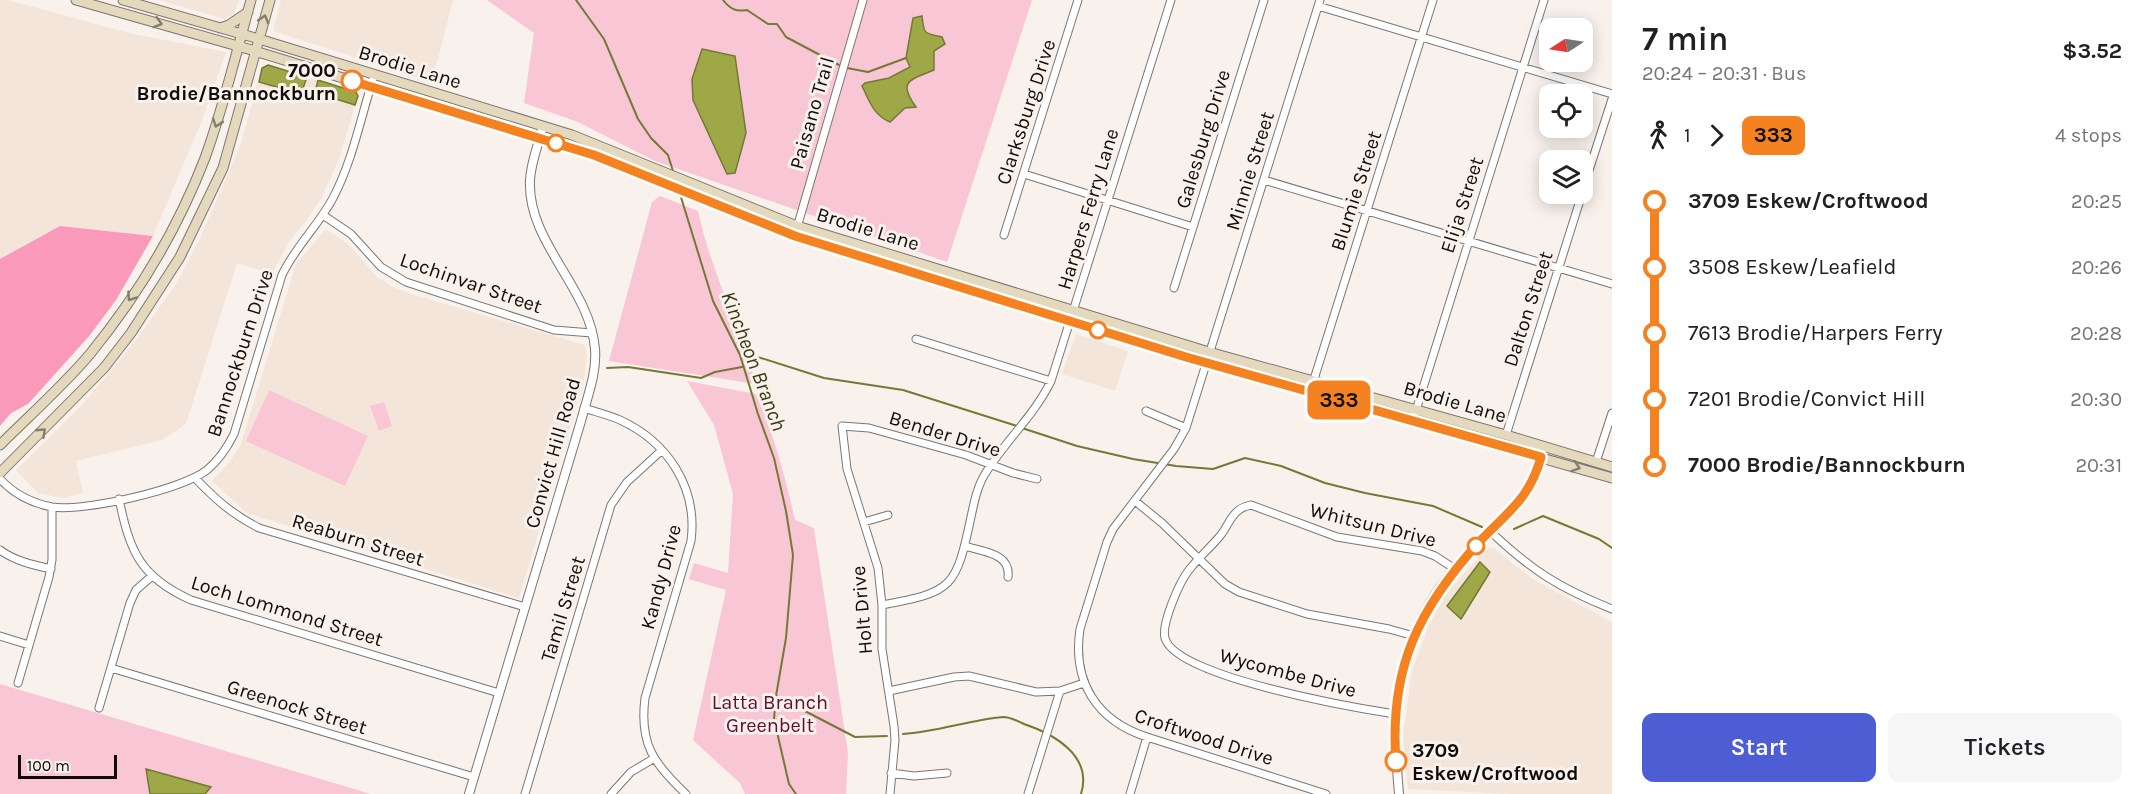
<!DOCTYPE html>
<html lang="en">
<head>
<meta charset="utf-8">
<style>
  body { margin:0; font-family:Karla,sans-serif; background:#f6f6f6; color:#202124; height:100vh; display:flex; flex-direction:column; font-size:22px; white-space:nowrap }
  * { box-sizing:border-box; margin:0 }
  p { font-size:20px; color:#757577 }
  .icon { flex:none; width:33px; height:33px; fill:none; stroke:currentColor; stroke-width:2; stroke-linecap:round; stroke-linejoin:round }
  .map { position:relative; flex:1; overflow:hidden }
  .drawer { display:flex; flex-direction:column; background:#fff; width:540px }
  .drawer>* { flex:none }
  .badge { padding:0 12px; border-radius:9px; font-size:21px; line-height:39px }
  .needle { width:39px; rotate:258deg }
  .controls { position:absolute; left:1539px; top:18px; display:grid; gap:12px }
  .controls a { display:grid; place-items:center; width:54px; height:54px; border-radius:12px; background:#fff; box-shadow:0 3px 15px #0003; font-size:30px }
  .scale { position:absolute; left:18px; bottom:15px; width:99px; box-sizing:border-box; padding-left:6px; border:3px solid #0f0c0a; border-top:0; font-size:16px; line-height:21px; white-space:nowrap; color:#0f0c0a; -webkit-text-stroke:4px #f9f1eb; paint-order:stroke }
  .map>.badge { position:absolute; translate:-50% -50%; box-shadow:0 0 0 3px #fff }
  .legs { display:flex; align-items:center; gap:9px; height:66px; padding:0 30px; font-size:20px }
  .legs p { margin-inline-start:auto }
  .headline { display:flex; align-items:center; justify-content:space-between; height:102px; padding:0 30px }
  h1 { font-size:33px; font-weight:600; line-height:45px }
  .action { display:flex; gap:12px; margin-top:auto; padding:12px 30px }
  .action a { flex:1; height:69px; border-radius:12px; background:#4d5dd3; color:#fff; font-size:24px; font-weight:600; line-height:69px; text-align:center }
  .action a+a { background:#f6f6f6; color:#202124 }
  ul { padding:0 30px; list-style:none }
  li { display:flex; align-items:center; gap:21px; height:66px; font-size:22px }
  li i { display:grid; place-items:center; width:9px; height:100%; margin:0 8px; background:currentColor }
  li i::after { content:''; width:15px; height:15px; margin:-8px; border:4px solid; border-radius:50%; background:#fff }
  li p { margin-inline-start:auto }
  li:first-child i { background:linear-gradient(#0000 50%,currentColor 0) }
  li:last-child i { background:linear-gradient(currentColor 50%,#0000 0) }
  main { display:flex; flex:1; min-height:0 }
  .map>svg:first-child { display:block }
</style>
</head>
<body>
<main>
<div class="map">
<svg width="1612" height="794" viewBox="0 0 1612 794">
  <rect width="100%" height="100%" fill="#f9f1eb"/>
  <!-- built -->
  <path fill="#f4e5db" d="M0,0H8L129,33L226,52L203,118L153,236L60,226L0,259Z
    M159,0H239L234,14L225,19Z
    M281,0H453L432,82L273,31Z
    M267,64L318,79L315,89L317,94L355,106L339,159L321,199L306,221L289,242L272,274L237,263L186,424L162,440L76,461L83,493L63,498L38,493L16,470L81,406L104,379L139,336L176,284L200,238L228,174L241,143L262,67Z
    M326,229L349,245L377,277L391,286L408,293L585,345L587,357L584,380L519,598L247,513L212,481L230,462L241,444L296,264Z
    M1076,334L1128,351L1115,391L1062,374Z
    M1489,548H1494L1531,578L1612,622V794H1509L1408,789L1403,736L1412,670L1429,625L1445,596L1462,575Z"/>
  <!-- green -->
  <path fill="#f9c6d5" d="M487,0H1032L947,262L655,161L578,122L524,103L534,33Z
    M660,196L698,211C711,271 739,325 756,384L609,361L652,202Z
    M687,381L756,394C774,435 785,476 795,520L814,528L848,753L846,794H745L740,783L693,740L726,590L689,579L694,563L728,573L733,494L714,425Z
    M269,390L368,436L345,486L246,441Z
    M384,402L392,426L379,431L370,406Z
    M0,684L371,794H0Z"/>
  <!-- forest -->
  <path fill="#fa99b9" d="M60,226L153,236L116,300L90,335L28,404L11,413L0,426V259Z"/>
  <!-- water -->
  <path fill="#9fa847" stroke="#747935" stroke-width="1.5" d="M922,16C924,35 924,33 942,37L945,44L934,51V70C910,80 897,81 916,107L905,108L890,122C873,115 869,100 862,86L865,83L889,78L910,67L906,58L913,18Z
    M702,49L735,56L746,133L735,173L727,174L693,100L692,79Z
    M268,65L307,77L301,94L259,82L262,68Z
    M318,80L356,92L358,96L355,105L320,94L316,88Z
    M1480,562L1490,572L1461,619L1447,606Z
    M146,769L211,787L205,794H150Z"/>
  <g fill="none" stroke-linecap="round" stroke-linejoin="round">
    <!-- stream -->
    <path stroke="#747935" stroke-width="2" d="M576,0L604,39L638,119L651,138L668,155L673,171
      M723,0C730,9 736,12 747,10L768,24H777L786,37L839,65
      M847,68L868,72L906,58
      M680,194L713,301L740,355L758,414L774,458L786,511L793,555L786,638L776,696L774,719L789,784L796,794
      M741,355L761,358L824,378L903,390L1017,426
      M607,368L628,367L701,378L715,372L742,367
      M1022,428L1077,446L1133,459L1176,466L1213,469L1245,458L1281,466L1325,483L1365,493L1433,506L1482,527
      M1514,529L1543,516L1599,539L1612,548
      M776,696L855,737L887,736
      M903,734C937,732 969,720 1003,717C1010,717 1018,721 1024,724C1054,734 1093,756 1081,794"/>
    <!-- minor casing -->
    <g stroke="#7d7570" stroke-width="9">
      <path id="minor" d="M1320,0L1186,428L1174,449L1113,529L1107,542L1080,629C1072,682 1097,721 1147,737L1326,794
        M1318,6L1612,94
        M1024,174L1193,227
        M1264,180L1612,284
        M1582,192L1612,99
        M323,215L351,234L381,267L406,282L554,330L592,333
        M796,231L863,0
        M1004,235L1078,0
        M1174,288L1264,0
        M916,339L1051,381
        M1310,392L1433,0
        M584,408C596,412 609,415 620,420C668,442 698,488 691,541L645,698C639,744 654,764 686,794
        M1146,411L1186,428
        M1413,420L1544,0
        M1506,435L1582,194
        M1596,462L1612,413
        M195,478C216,500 232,514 259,528L525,607
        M0,479C14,494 31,503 52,507C83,512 181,490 207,470C219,460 227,448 234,434L282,275C295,247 318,226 333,198C353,160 361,116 374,76
        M119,499C130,552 140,577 191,600L499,693
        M1135,501L1162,523L1225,584L1239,592L1307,614L1389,629L1414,636
        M864,522L888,515
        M1490,531C1531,570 1559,588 1612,609
        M965,546C983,552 1011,553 1008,577
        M0,550C15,561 33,565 51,569
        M882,605C953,592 956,588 971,517C974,503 977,487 985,474C1005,441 1034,416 1051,381L1171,0
        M0,636L29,645
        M111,668L474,777
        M18,683L49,577L52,560V507
        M889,691L954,677L969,676L1036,692L1060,691L1084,683
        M99,708L130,603L136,590L152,576
        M1395,714C1356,708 1175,677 1165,638C1161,624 1180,581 1189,570C1199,557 1210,548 1220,536C1227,528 1230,516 1239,510C1242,507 1247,506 1251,505L1337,537L1422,551L1435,556L1455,569
        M891,773L914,776L947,773
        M525,794L611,505L627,482L661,451
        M611,794L631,772L653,759
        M890,794L895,740L894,726L882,649V605L878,568L847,469L842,426L869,428L966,455L1013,473L1037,479
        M1028,794L1060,691
        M1130,794L1147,737"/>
    </g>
    <!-- tertiary casing -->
    <g stroke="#7d7570" stroke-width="10">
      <path id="tertiary" d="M469,794L581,421C587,397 597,374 595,349C590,287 527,243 530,180C531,161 539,143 543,126
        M1399,794C1391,709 1397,633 1457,566C1469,553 1482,539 1494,526C1504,516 1516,508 1523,497C1534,481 1539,464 1543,446"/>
    </g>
    <!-- secondary casing -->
    <g stroke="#7d7570" stroke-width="11">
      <path id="secondary" d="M76,0L255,51L594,155L795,236L1007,302L1206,363L1612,478
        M123,0L259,39L572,135L797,226L1209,352L1506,435L1612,467
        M220,28L229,25L248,12
        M0,445C30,415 63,386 90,354C138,295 178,228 205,158C224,106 236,53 251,0
        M0,473L104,368L131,333L180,257L223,168L270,0"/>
    </g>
    <!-- minor -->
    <use href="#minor" stroke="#fff" stroke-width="7"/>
    <!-- tertiary -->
    <use href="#tertiary" stroke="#fff" stroke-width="8"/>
    <!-- secondary -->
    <use href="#secondary" stroke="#e5d9bd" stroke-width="9"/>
  </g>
  <!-- one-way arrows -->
  <defs><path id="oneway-chevron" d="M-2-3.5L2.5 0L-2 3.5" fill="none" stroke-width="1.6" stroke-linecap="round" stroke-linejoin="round" transform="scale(1.5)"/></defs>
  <g stroke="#857d6c">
    <use href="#oneway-chevron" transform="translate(264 19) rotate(-74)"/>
    <use href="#oneway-chevron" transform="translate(158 23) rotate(16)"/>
    <use href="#oneway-chevron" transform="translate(217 123) rotate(109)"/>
    <use href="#oneway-chevron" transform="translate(131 297) rotate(124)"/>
    <use href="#oneway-chevron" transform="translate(42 432) rotate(-44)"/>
    <use href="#oneway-chevron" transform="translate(1576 467) rotate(17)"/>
  </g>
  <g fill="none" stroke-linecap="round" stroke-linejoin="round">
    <!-- line-1 casing -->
    <g stroke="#fff" stroke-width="14">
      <path id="line-1" d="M352,81L594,155L795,236L1186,357L1541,457C1530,498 1508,512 1480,541C1419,608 1389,668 1396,761"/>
    </g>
    <!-- line-1 -->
    <use href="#line-1" stroke="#f58220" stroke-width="9"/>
  </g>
  <!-- markers -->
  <g fill="#fff" stroke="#f58220" stroke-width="3">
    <circle cx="352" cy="81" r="10"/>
    <circle cx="556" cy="143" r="8"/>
    <circle cx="1098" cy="330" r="8"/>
    <circle cx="1476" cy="546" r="8"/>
    <circle cx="1396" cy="761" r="10"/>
  </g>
  <g text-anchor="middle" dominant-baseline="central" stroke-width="6" stroke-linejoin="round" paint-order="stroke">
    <!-- street labels -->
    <g font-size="20" fill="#0f0c0a" stroke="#f9f1eb">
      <text transform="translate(410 67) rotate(17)">Brodie Lane</text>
      <text transform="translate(1026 112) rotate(-72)">Clarksburg Drive</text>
      <text transform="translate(812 113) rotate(-74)">Paisano Trail</text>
      <text transform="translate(1203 139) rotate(-73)">Galesburg Drive</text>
      <text transform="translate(1250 171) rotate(-73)">Minnie Street</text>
      <text transform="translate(1356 191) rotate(-72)">Blumie Street</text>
      <text transform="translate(1462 205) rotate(-72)">Elija Street</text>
      <text transform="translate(1088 209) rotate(-73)">Harpers Ferry Lane</text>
      <text transform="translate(868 229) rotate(17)">Brodie Lane</text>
      <text transform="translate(471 283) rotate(19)">Lochinvar Street</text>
      <text transform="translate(1528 309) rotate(-72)">Dalton Street</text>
      <text transform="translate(240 353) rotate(-72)">Bannockburn Drive</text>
      <text transform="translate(1455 402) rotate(16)">Brodie Lane</text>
      <text transform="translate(945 434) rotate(17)">Bender Drive</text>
      <text transform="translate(553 453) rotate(-74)">Convict Hill Road</text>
      <text transform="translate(1373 525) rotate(14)">Whitsun Drive</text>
      <text transform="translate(358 540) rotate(17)">Reaburn Street</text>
      <text transform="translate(661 577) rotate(-75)">Kandy Drive</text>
      <text transform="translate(563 609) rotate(-73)">Tamil Street</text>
      <text transform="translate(862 610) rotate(-95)">Holt Drive</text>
      <text transform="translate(287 611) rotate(17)">Loch Lommond Street</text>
      <text transform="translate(1288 673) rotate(15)">Wycombe Drive</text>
      <text transform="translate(297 707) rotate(17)">Greenock Street</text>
      <text transform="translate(1204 737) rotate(18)">Croftwood Drive</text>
    </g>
    <!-- stop labels -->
    <g font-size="20" font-weight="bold" fill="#0f0c0a" stroke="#f9f1eb" text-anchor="end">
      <text x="336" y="70">7000<tspan x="336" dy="23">Brodie/Bannockburn</tspan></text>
      <text x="1412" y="750" text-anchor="start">3709<tspan x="1412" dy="23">Eskew/Croftwood</tspan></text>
    </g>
    <!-- park labels -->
    <g font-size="20" fill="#620c34" stroke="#f9f1eb">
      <text x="770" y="702">Latta Branch<tspan x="770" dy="23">Greenbelt</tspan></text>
    </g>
    <!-- water labels -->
    <g font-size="21" font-style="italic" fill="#383b12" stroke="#f9f1eb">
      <text transform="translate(754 361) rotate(69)">Kincheon Branch</text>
    </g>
  </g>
</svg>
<div class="controls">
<a><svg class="needle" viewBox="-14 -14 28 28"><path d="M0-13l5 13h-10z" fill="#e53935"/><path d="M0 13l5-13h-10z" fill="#757577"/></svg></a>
<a><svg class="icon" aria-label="locate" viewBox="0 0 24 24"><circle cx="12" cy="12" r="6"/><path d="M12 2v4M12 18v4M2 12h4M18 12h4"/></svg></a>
<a><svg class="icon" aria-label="layers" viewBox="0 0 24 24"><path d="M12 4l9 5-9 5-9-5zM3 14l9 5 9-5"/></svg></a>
</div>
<div class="scale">100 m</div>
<b class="badge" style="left:1339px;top:400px;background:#f58220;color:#111">333</b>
</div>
<section class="drawer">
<div class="headline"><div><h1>7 min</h1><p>20:24 – 20:31 · Bus</p></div><b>$3.52</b></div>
<div class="legs"><svg class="icon" aria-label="walk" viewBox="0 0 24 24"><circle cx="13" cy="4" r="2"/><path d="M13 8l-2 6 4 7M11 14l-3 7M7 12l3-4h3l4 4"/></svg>1<svg class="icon" aria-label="forward" viewBox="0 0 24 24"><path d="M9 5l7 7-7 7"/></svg><b class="badge" style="background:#f58220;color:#111">333</b><p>4 stops</p></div>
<ul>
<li><i style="color:#f58220"></i><b>3709 Eskew/Croftwood</b><p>20:25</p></li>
<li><i style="color:#f58220"></i><span>3508 Eskew/Leafield</span><p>20:26</p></li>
<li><i style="color:#f58220"></i><span>7613 Brodie/Harpers Ferry</span><p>20:28</p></li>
<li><i style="color:#f58220"></i><span>7201 Brodie/Convict Hill</span><p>20:30</p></li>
<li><i style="color:#f58220"></i><b>7000 Brodie/Bannockburn</b><p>20:31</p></li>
</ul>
<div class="action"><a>Start</a><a>Tickets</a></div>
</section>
</main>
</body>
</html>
